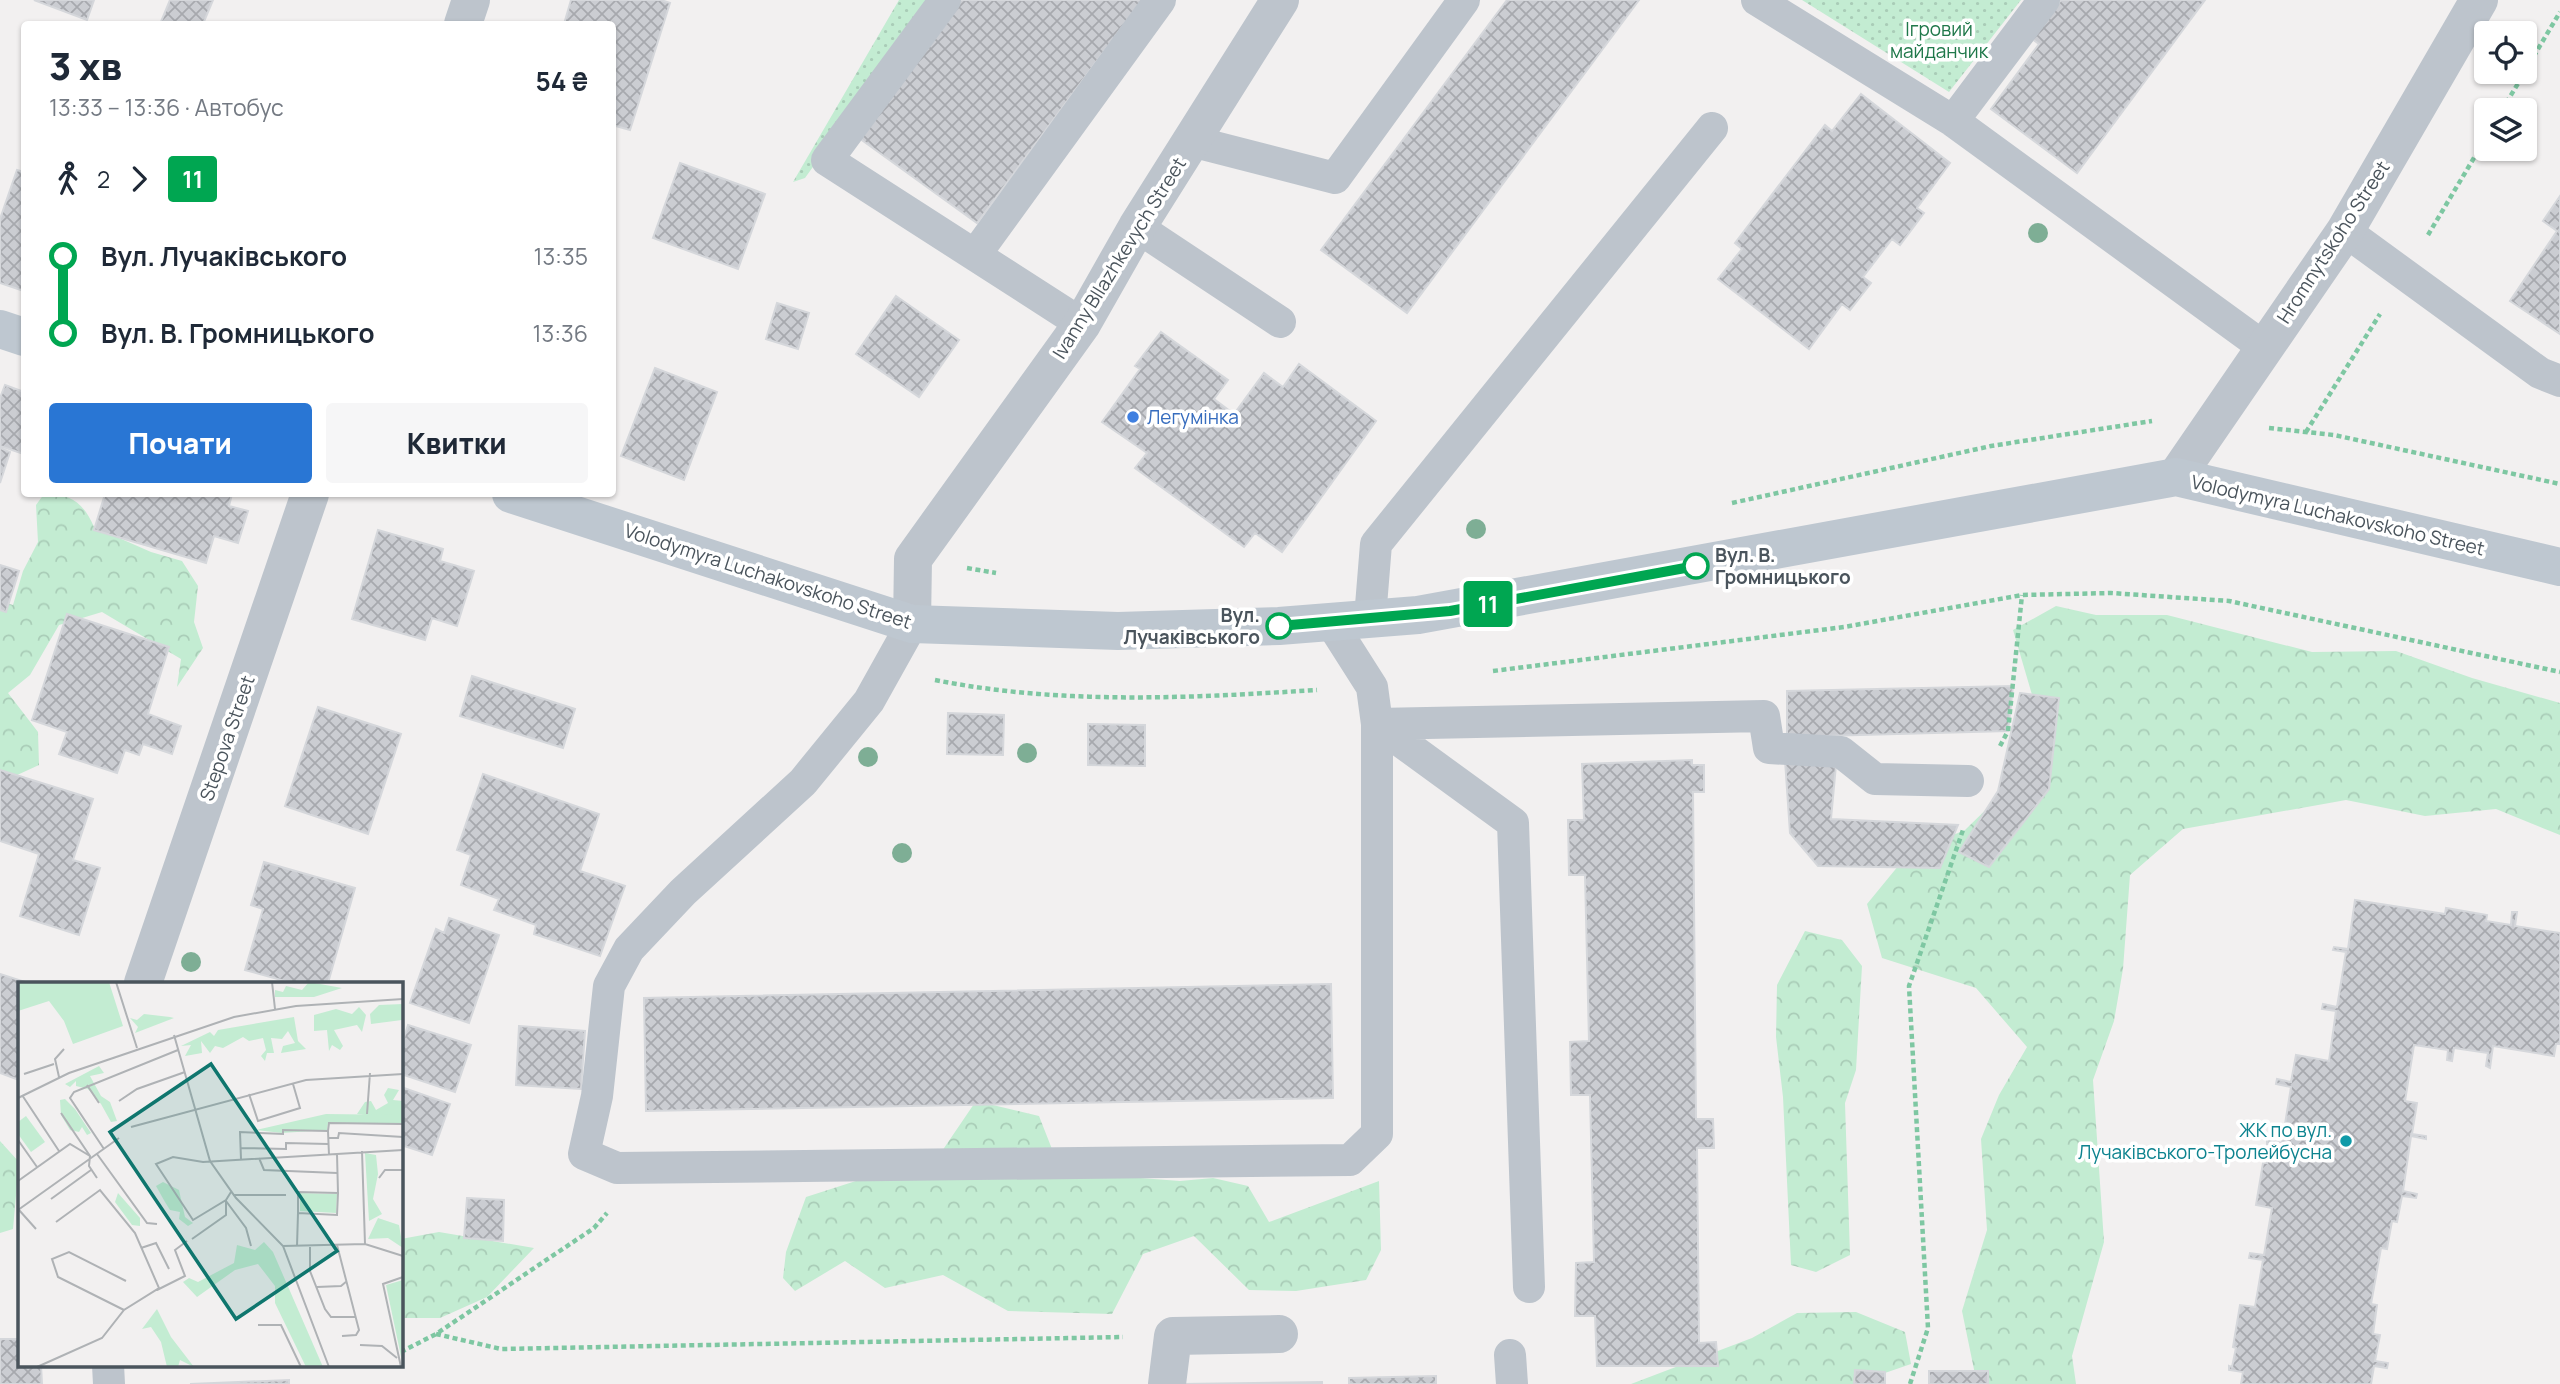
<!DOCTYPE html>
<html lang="uk">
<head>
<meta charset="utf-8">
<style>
  body { margin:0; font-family:Manrope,sans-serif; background:#f6f6f7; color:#1f2937; height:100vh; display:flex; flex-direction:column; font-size:26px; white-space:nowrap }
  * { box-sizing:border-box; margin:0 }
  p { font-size:23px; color:#747a83 }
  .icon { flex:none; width:38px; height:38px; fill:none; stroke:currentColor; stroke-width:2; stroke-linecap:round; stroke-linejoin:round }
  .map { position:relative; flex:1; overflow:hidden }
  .sheet { position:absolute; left:21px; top:21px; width:595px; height:476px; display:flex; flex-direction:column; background:#fff; border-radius:7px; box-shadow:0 2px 5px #0004 }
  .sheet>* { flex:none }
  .badge { padding:0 14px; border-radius:5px; font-size:24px; line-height:46px }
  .buttons { position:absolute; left:2474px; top:21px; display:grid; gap:14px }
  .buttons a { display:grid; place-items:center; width:63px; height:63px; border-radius:7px; background:#fff; box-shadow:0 2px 5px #0004; font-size:35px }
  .map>.badge { position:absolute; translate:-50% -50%; box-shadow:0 0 0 4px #fff }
  .legs { display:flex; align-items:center; gap:10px; height:77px; padding:0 28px; font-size:23px }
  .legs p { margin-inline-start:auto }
  .summary { display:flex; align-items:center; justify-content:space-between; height:119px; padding:0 28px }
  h1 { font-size:38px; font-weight:800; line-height:52px }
  .action { display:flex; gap:14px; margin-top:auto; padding:14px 28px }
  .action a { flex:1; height:80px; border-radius:7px; background:#2976d4; color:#fff; font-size:28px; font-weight:800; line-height:80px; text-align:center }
  .action a+a { background:#f6f6f7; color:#1f2937 }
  ul { padding:0 28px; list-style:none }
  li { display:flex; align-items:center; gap:24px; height:77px; font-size:26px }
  li i { display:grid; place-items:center; width:10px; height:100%; margin:0 9px; background:currentColor }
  li i::after { content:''; width:18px; height:18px; margin:-9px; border:5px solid; border-radius:50%; background:#fff }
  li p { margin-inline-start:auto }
  li:first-child i { background:linear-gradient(#0000 50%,currentColor 0) }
  li:last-child i { background:linear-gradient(currentColor 50%,#0000 0) }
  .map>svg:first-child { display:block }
</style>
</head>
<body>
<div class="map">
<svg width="2560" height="1384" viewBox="0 0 2560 1384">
  <defs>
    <pattern id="forest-crowns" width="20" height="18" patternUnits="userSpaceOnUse" patternTransform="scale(1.75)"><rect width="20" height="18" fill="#c3ecd2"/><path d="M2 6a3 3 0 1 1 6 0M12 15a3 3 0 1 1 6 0" fill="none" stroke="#a9ccb7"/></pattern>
    <pattern id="park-dots" width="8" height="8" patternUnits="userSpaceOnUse" patternTransform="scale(1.75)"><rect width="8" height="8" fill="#c3ecd2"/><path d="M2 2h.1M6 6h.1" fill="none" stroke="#a9ccb7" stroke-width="1.8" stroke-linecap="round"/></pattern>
    <pattern id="building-cross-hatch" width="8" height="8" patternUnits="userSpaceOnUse" patternTransform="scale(1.75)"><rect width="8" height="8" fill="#cbcdd2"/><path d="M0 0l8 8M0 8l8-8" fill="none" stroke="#a7a9ae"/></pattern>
  </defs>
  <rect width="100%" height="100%" fill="#f2f0f0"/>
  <!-- forest -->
  <path fill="url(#forest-crowns)" d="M44,494C71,494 83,502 94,527L151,552L182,561L198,586L194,622L203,648L177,687L181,659L102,612L59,625L30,675L8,693L38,732L39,765L15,776L0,778V601L13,605L23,571L38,542L36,505Z
    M2056,606L2096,615H2167L2312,652L2396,651L2472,678L2560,703V835L2496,809L2425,816L2346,800L2183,829L2130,875L2123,969L2114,1021L2093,1080L2104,1242L2072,1356L2076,1384H1977L1962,1311L1987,1230L1981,1139L1999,1095L2027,1047L1976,988L1882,958L1867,904L1908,854L1965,830L2005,791L2043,732L2013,630Z
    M1805,931L1842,940L1862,966L1856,1070L1845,1103L1850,1255L1816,1272L1791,1265L1783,1097L1776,1037L1777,985Z
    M976,1101L1039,1116L1061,1172L1180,1181L1213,1178L1248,1186L1269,1222L1379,1181L1381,1250L1366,1280L1296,1291L1249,1290L1194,1236L1143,1254L1112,1314L1008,1311L943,1275L885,1288L845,1261L795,1291L783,1278L786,1252L806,1197L940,1154Z
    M0,1141L19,1162L13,1229L0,1233Z
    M439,1232L534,1248L487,1297L440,1318H401V1239Z
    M1856,1312L1905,1332L1911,1364L1853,1384H1631L1752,1338L1797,1313Z"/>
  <!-- park -->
  <path fill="url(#park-dots)" d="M899,0H932L805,178L793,182Z
    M1802,0H2021L1949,92Z"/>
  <!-- building -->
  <path fill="url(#building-cross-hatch)" stroke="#d5d7db" stroke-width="2" d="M34,0H94L87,20Z
    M170,0H213L203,24H160Z
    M571,0H661L670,3L630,130L612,125V24H564Z
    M958,0H1142L977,223L859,138Z
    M1507,0H1639L1407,313L1321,250Z
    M2061,0H2205L2077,173L1991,109L2039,44L2032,39Z
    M1861,94L1950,163L1917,208L1924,213L1900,245L1892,239L1863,277L1871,283L1850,310L1842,304L1809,349L1718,279L1742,249L1735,243L1825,125L1832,131Z
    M680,163L765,194L738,269L653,238Z
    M17,170L24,172V291L0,283V219Z
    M2560,196V334L2510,301L2557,231L2543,221Z
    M2560,196V334L2510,301L2557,231L2543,221Z
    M896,296L959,340L919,397L856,354Z
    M777,303L809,313L798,349L766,339Z
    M1161,332L1228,380L1214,399L1234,414L1264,373L1283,387L1299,364L1376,421L1282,552L1255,533L1244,547L1135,468L1147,453L1102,422L1140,369L1135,366Z
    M655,368L717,392L684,480L621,456Z
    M5,385L24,392V454L0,446V398Z
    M0,448L10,452L0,483Z
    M105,494H232L229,506L248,511L238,543L214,536L206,563L94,530Z
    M378,530L443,549L440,561L474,571L457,626L432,618L425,640L352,619Z
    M0,565L19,571L6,612L0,610Z
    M67,614L169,647L148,714L181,726L172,754L143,744L139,755L125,750L117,773L59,754L67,732L32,720Z
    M472,676L575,709L563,748L460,716Z
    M2013,686L2008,731L1787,737V691Z
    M2020,693L2059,698L2049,789L1989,867L1959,852L1998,791Z
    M318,707L401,734L368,834L285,806Z
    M948,713L1004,715L1003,755L947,754Z
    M1088,724L1145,725V766L1088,765Z
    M1692,760V765H1704V792H1693L1696,1119H1713L1714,1148H1697L1699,1343L1716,1342L1718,1366H1597L1595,1316H1575L1576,1263L1594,1262L1590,1095H1571L1570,1042L1589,1041L1585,875H1569L1568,820H1584L1582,764Z
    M1785,760L1836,765L1831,819L1958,825L1940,868L1818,866L1790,833Z
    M0,770L93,799L73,860L100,868L79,935L20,916L39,854L0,841Z
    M483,774L599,814L580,871L625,886L600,956L534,934L536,925L494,910L499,899L461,885L471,855L457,850Z
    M264,862L355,888L328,983H292L245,970L263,909L251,905Z
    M2355,900L2445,914L2446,908L2487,915L2486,921L2511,925L2512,912H2517L2515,926L2560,933V1044H2556L2554,1056L2493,1046L2490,1068L2486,1066L2488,1053L2454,1048L2452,1061L2447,1060L2448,1050L2414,1045L2405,1101L2417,1103L2412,1134L2426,1136V1139L2411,1136L2403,1191L2417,1194L2416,1198L2402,1196L2397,1222L2392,1221L2387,1249L2381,1248L2371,1304L2377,1305L2373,1334L2380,1335L2375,1361L2388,1363L2387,1368L2374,1366L2371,1384H2241L2243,1372L2229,1370V1366L2232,1367L2236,1348L2233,1347L2240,1305L2255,1307L2263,1260L2249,1258L2250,1253L2264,1255L2272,1208L2256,1205L2263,1163H2267V1140L2282,1143L2291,1087L2276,1084L2277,1079L2291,1082L2296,1055L2329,1061L2336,1011L2322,1009L2323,1004L2337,1007L2346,952L2333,950L2334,947L2348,949Z
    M449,918L499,935L469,1023L410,1003L436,929L444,933Z
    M0,974L28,983H19V1080L0,1073Z
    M1331,984L1333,1098L646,1111L644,998Z
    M408,1025L471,1045L455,1092L401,1074V1047Z
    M519,1026L585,1031L581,1089L516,1085Z
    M401,1087L450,1104L432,1155L401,1145Z
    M467,1198L504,1200L503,1241L464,1238Z
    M0,1339H19V1365H41L42,1384H0Z
    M1855,1370L1885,1372V1384H1854Z
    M1929,1371H1988V1384H1929Z
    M1436,1376V1384H1349V1378Z
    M289,1380V1384H190Z
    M1322,1382V1384H1181Z"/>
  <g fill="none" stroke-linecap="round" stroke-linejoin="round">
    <!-- path -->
    <path stroke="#7ec7a2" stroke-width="4.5" stroke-dasharray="5 3.5" stroke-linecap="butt" d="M2525,71L2560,12
      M2502,110L2525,72
      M2428,235L2487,136
      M2269,428L2334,435L2560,484
      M2306,432L2380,314
      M1732,503L1991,446L2152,421
      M967,568L996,573
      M1493,671L1844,627L2022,595L2111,593L2229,601L2560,672
      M935,680C1061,705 1190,698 1317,690
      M2000,746L2008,731L2022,595
      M436,1334L501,1349L1123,1337
      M401,1352L436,1334L594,1228L607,1213
      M1910,1384L1928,1328L1909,986L1964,827"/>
    <!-- service -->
    <path stroke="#bdc4cc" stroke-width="32" d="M945,0L827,160L1082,324
      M1757,0L1953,121
      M2044,0L1953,121L2265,348
      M1191,141L1335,178L1464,0
      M1137,227L1280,322
      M2345,231L2540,373L2560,381
      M975,255L1160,0
      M1370,618L1376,544L1712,128
      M912,624L869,701L803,782L683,892L629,949L609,986L597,1096L584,1154L617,1168L1350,1160L1377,1134V724L1372,687L1330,621
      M1377,724L1513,823L1529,1287
      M1377,724L1764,716L1769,748L1841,752L1875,779L1968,781
      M1510,1355L1512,1384
      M108,1365L109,1384"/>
    <!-- minor -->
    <path stroke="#bdc4cc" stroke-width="38" d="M463,24L471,0
      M2176,477L2345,231L2479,0
      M912,624L913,559L1082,324L1137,227L1280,0
      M143,983L310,494
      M1167,1384L1173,1336L1279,1334"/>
    <!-- secondary -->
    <path stroke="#bec7d0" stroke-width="38" d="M0,329L24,337
      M511,494L912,624L1118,631L1279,626L1418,615L2176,477L2560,567"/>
  </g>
  <!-- trees -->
  <g fill="#7eae95">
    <circle cx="2038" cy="233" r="10"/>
    <circle cx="1476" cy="529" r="10"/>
    <circle cx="1027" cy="753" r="10"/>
    <circle cx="868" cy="757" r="10"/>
    <circle cx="902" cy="853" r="10"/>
    <circle cx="191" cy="962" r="10"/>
  </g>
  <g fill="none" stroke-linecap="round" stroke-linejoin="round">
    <!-- line-1 casing -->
    <g stroke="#fff" stroke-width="16">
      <path id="line-1" d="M1279,626L1450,611L1696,566"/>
    </g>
    <!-- line-1 -->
    <use href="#line-1" stroke="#00a651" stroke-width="10"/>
  </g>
  <!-- markers -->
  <circle fill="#3f7fe0" stroke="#fff" stroke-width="2.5" cx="1133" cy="417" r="7"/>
  <g fill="#fff" stroke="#00a651" stroke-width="3.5">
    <circle cx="1696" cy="566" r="12"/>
    <circle cx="1279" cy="626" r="12"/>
  </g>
  <circle fill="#0f9aa8" stroke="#fff" stroke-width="2.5" cx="2346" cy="1141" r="7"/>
  <g text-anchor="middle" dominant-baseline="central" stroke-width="7" stroke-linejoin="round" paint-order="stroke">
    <!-- park labels -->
    <g font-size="19" fill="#1f784a" stroke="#fff">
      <text x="1939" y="29">Ігровий<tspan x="1939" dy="22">майданчик</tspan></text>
    </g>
    <!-- street labels -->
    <g font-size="19" fill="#4a545c" stroke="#fff">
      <text transform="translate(2333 242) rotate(-57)">Hromnytskoho Street</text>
      <text transform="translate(1119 258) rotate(-58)">Ivanny Bllazhkevych Street</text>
      <text transform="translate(2338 515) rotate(13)">Volodymyra Luchakovskoho Street</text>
      <text transform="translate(768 576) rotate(18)">Volodymyra Luchakovskoho Street</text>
      <text transform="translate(227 738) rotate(-71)">Stepova Street</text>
    </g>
    <!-- shop labels -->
    <g font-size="19" fill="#366cbe" stroke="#fff" text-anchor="start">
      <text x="1147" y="417">Легумінка</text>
    </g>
    <!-- stop labels -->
    <g font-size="19" font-weight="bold" fill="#4a545c" stroke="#fff" text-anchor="start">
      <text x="1715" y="555">Вул. В.<tspan x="1715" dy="22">Громницького</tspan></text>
      <text x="1260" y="615" text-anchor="end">Вул.<tspan x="1260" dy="22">Лучаківського</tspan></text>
    </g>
    <!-- culture labels -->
    <g font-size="19" fill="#0d838f" stroke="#fff" text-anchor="end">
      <text x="2332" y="1130">ЖК по вул.<tspan x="2332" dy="22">Лучаківського-Тролейбусна</tspan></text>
    </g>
  </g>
  <!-- overview -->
  <g transform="translate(18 982)">
    <rect width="385" height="385" fill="#f2f0f0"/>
    <path d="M8,134L27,160L13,170L0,152V140Z" fill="#c3ecd2"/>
    <path d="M291,0L324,6L296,15H257V8L265,10L268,4L284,8ZM385,22L384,38L353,42L352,32L361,23ZM341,25L348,33L344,50L339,43L316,48L325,64L322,68L314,63L311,69L309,48L296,49V33L318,27L334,32ZM126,32L152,35L156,36L117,51L120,45L112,36L119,38ZM276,35L280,59L288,67L263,71L265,64L277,61L270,49L264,57L253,56L256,71H249L247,79L243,74L248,68L245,56L231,59L225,55L205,66L197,64L192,71L183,59L184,71L167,74L173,63L163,64L192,50L196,54L200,48ZM81,84L86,91L72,94L83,114L92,120L99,139L93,140L83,122L70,107L58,104V99L52,105L47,102ZM370,106L381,108L375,118L385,119V138L339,132L347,120L353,119L358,128L370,121L366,113ZM47,117L57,127L73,151L69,153L64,145L61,150L52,148L43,133L42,118ZM347,171L358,173L360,192L355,217L364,232L351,239ZM145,200L161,208L167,235L175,241L170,244L161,237L162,230L152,228L147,220L138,204ZM100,211L122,236V244L114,243L97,220ZM360,236L381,243L385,266L370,256L350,257ZM246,260L255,270L305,385H288L257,321V304L240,282L217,288L179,315L165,300L171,296L180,300L216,281L219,263L237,268ZM139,327L153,355L176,385L162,378L160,385H149L143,360L133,345L124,347Z" fill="#c3ecd2"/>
    <path d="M0,0H91L105,44L55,62L46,39L31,19L0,29ZM308,132L385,133V141H310L309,148L264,151L238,148ZM282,211L319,212L318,231L282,229ZM385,298V384L368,303Z" fill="#c3ecd2"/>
    <path fill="none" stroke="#afb2b5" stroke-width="2" d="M98,0L119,66M254,0L257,27M156,53L192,179L218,216L265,264L311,385M6,92L36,82M41,95L37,77L46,67M69,103L81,121M231,112L240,139L282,126L275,102M4,113L41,169M0,116L51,91L216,35L278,24L385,17M101,119L119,107L167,90M43,131L72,174L71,184L79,196M349,132L352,91M113,145L288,98L385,92M310,149L311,141L385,142M310,156H320L321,151L385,155M0,158L19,185M223,166L268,167V161L310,162M86,167L52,116L56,110L160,68M344,169L347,262M79,172L129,241L139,242M241,176L246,188L319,191M223,177L222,150L265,152V148L310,149L311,173M361,196L367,188H385M0,199L52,162L72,174M213,210L208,218L175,238L138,182L155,175L185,180L385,168M215,213H268M33,217L73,188M208,219L228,246L233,264M0,228L101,156M1,228L18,247M280,231V210L320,211L319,172M174,257L208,233V218M319,263L341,348L338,353L324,354M265,264L347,262L385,274M279,264L280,231L319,233L320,211M292,265V289L307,327L313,335H338M123,266L138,261L151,287M299,305L323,304L329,299M139,308L167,294L157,268L169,259M106,328L40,295L34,277L51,270L108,299M240,343H263L283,385M342,363L364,364L379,376M19,385L84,356L106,328L141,306L117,251L82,208L38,240M383,385L365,302L385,295"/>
    <path fill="#0f766e" fill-opacity="0.15" stroke="#0f766e" stroke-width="3.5" d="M193,82L319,269L218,337L92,150Z"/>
    <rect width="385" height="385" fill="none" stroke="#4a545c" stroke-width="3.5"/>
  </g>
</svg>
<div class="buttons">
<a><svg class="icon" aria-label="locate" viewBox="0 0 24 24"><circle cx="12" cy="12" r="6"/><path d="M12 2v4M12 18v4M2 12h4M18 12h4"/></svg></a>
<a><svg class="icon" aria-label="layers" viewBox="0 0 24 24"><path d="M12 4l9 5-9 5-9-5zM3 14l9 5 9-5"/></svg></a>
</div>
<b class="badge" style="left:1488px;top:604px;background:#00a651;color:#fff">11</b>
<section class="sheet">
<div class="summary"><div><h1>3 хв</h1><p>13:33 – 13:36 · Автобус</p></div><b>54 ₴</b></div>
<div class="legs"><svg class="icon" aria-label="walk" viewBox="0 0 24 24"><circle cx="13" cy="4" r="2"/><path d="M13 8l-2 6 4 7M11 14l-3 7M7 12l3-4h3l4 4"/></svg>2<svg class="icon" aria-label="forward" viewBox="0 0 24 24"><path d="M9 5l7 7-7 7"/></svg><b class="badge" style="background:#00a651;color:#fff">11</b></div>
<ul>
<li><i style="color:#00a651"></i><b>Вул. Лучаківського</b><p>13:35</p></li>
<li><i style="color:#00a651"></i><b>Вул. В. Громницького</b><p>13:36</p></li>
</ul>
<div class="action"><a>Почати</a><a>Квитки</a></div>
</section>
</div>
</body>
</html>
